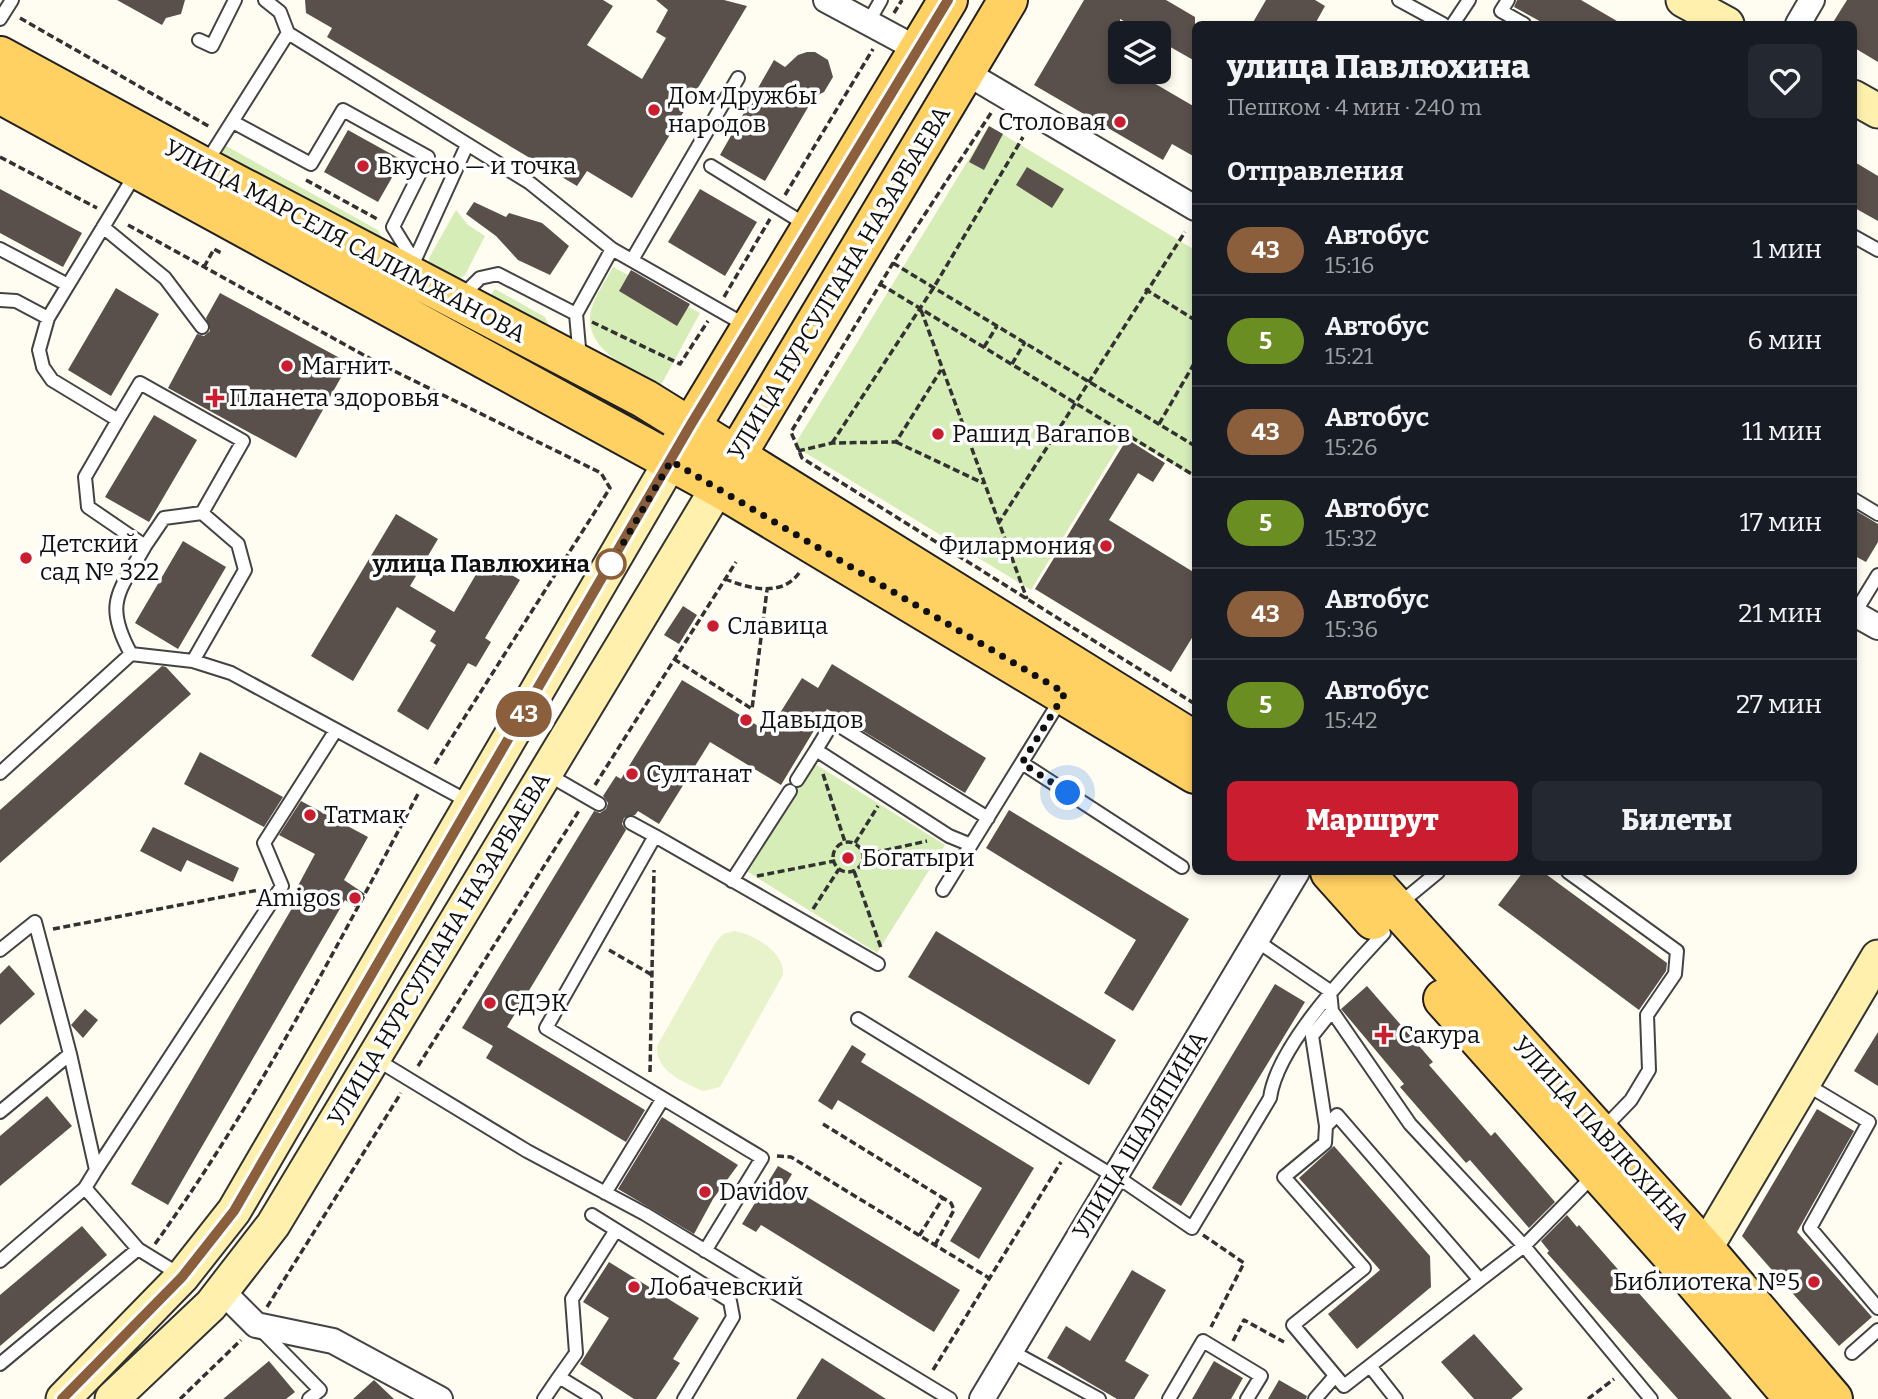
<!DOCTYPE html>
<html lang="ru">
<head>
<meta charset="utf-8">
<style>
  body { margin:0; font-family:Bitter,serif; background:#242831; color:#f1f3f6; height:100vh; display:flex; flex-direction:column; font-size:26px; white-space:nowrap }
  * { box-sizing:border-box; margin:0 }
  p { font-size:23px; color:#9ea1a6 }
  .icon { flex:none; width:38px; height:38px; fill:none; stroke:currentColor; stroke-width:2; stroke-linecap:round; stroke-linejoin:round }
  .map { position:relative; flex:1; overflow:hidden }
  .panel { position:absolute; left:1192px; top:21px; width:665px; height:854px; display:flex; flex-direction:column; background:#171b24; border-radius:10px; box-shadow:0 4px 10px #0003 }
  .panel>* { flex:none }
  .badge { padding:0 14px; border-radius:23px; font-size:24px; line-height:46px }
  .buttons { position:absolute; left:1108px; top:21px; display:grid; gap:14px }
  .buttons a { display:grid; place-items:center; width:63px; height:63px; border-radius:10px; background:#171b24; box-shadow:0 4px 10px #0003; font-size:35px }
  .you { position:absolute; width:35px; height:35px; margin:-18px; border:5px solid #fff; border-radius:50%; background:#1a73e8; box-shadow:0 0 0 10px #1a73e833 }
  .map>.badge { position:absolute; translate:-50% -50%; box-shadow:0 0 0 4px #fff }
  h2 { padding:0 35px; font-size:26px; line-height:63px }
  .round { display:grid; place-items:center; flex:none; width:74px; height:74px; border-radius:10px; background:#242831 }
  .head { display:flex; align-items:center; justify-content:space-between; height:119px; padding:0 35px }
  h1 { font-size:33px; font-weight:800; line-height:52px }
  .button { display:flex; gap:14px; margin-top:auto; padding:14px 35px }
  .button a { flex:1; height:80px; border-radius:10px; background:#ca1d2f; color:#fff; font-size:28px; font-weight:800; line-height:80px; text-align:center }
  .button a+a { background:#242831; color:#f1f3f6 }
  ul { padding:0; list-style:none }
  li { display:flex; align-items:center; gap:21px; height:91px; padding:0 35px; border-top:2px solid #363941 }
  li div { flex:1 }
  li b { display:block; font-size:26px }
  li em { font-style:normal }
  li .badge { min-width:77px; font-weight:700; text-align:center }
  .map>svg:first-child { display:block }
</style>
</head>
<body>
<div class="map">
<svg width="1878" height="1399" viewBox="0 0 1878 1399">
  <rect width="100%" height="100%" fill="#fffcf2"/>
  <!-- green -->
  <path fill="#d6edb8" d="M989,126L1195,250V478L1125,436L1031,590L794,446Z
    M226,146L378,230L386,244L220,156Z
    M456,210L468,225L485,236L465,275L454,282L430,270L429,258Z
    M613,267L700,313L660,387C634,371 582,350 591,311C594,297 606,280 613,267Z
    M495,289L545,317L557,343L489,298Z
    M812,762L945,845L877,953L745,870Z"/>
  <!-- pitch -->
  <path fill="#e8f3cb" d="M734,931C755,935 785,952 783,975L720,1087L703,1091C684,1082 655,1071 657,1046L716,942L723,934Z"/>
  <!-- building -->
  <path fill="#59504b" d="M117,0H185L181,14L166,18L162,25Z
    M305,0H603L613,6L587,45L642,79L666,38L656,32L668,10L656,0H724L747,6L632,198L587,171L577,186L327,37L332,28L306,13Z
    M1084,0H1166L1195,17V61L1158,40V33H1146L1120,19V72H1135L1195,107V157L1172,144L1163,160L1034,85Z
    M1266,0H1315L1325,6L1315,24H1252Z
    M1517,0H1581L1622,24H1545L1514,7Z
    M1847,0H1878V62L1853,47V24H1832Z
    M807,52H815L828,60L833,77L824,92L814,97L765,181L720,155L774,60L785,67L798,55Z
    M989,126L1003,134L984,170L969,162Z
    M348,130L402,160L378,202L324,172Z
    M1853,161L1878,176V221L1853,207Z
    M1027,167L1064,189L1052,208L1016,185Z
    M0,189L82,233L63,267L0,233Z
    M700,189L757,222L725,276L668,242Z
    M474,202L506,217L509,213L542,223L569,246L550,275L518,260L496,236L466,214Z
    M631,270L690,304L677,326L619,291Z
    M116,288L159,314L111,396L68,370Z
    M220,293L349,363L296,458L168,388L197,334L204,336L210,331L206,318Z
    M154,415L197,440L149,522L105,497Z
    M1127,439L1165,463L1153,482L1138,473L1109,520L1195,573V633L1171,672L1035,589Z
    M1853,509L1878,524V542L1866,562L1853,555Z
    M396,514L438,539L410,586L454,612L485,559L520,580L485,638L491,642L476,667L468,663L428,730L397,711L436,645L430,641L436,631L397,607L353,681L311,656Z
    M183,541L226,567L178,649L135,623Z
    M683,606L697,615L679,644L664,635Z
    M832,664L986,758L965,793L827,709L781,785L710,742L659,824L638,811L635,815L624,818L622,824L626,830L507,1027L645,1110L626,1142L486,1058L493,1046L462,1028L594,811L600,813L606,809L608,803L603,796L616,776L621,779L682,680L768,732L802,678L818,688Z
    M162,666L166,667L191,694L0,863V810Z
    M200,752L283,797L264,827L184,784Z
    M301,801L368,837L344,880L365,894L355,907L345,900L168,1205L131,1184L298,898L293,895L315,854L279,835Z
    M1009,810L1189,919L1133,1011L1104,993L1136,940L986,848Z
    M153,827L239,868L233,882L187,860L181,872L140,851Z
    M1523,872H1543L1667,963L1666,971L1639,1010L1498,905Z
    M936,931L1116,1040L1089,1085L908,977Z
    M9,965L35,994L0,1025V974Z
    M1275,984L1305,1002L1181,1206L1152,1188Z
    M1367,986L1433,1062L1429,1065L1491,1136L1495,1132L1555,1202L1529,1228L1470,1160L1466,1163L1400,1087L1404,1084L1341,1009Z
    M85,1009L98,1020L83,1038L71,1025Z
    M1878,1032V1086L1854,1071Z
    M852,1045L866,1054L861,1062L1034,1168L979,1259L950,1241L982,1188L838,1100L832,1110L818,1101Z
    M47,1096L72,1126L0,1186V1136Z
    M1817,1109L1854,1131L1797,1232L1872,1317L1839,1346L1742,1236Z
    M662,1117L738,1165L713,1199L694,1234L618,1189Z
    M1334,1146L1430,1256L1431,1287L1357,1349L1328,1314L1380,1270L1299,1178Z
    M778,1166L792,1174L786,1184L960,1290L934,1332L761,1225L756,1232L742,1224Z
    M1567,1215L1577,1227L1579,1225L1732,1399H1678L1547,1253L1549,1251L1541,1241Z
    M82,1226L107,1255L0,1346V1295Z
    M609,1262L699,1318L673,1359L680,1363L656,1399H634L580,1364L609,1318L583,1302Z
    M1132,1270L1166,1290L1125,1361L1149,1375L1134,1399H1117L1047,1358L1066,1326L1090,1341Z
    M1474,1334L1523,1389L1511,1399H1474L1441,1362Z
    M822,1358L886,1399H796Z
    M269,1361L295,1392L286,1399H223Z
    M1214,1361L1243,1378L1231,1399H1192Z
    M374,1380L394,1399H353Z
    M1279,1380L1307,1396L1306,1399H1268Z"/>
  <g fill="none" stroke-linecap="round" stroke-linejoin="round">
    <!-- lane casing -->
    <g stroke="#434343" stroke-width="16">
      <path id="lane" d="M265,0L280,12L288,33L530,183L612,249L747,326
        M1399,0L1443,24
        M1508,0L1501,11L1524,24
        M0,19L12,0
        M869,21L881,0
        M1453,24L1469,0
        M199,40L212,46L235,0
        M233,122L311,164L343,110L428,157L393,227L414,261
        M206,163L288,33
        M711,166L808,226
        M103,227L165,278L202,327
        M1853,236L1878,250
        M0,249L68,285
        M632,260L738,78
        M412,266L467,145
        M462,296L480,278L498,274L576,314L612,249
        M0,300L16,301L48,318
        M576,314L580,359
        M118,420L140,383L243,441L202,513L238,544L245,570L193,661
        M1853,499L1878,514
        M145,546L164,518L202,513
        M1854,614L1878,575
        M131,654C103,603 119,592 145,546L88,507L85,477L118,420L52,380L43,367L39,350L48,318L136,173
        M816,750L833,722L988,818
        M1022,763L1182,867
        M0,773L131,654L193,661L231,673L471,803
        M547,774L599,804
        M797,780L816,750L949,836L971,845
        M631,823L655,836
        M1568,872L1677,951L1675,974L1647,1015L1649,1070L1631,1100L1602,1130
        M732,881L790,791
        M943,890L1061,699
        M1398,905L1438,872
        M1257,941L1330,991L1332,1011L1312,1036L1326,1126L1337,1115L1480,1280L1344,1386L1293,1325L1364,1268L1284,1177L1325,1143L1326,1126
        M0,950L35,922L70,1054L96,1170L85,1188L0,1261
        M1332,1011L1410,1124L1524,1246L1651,1399
        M858,1019L1115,1177
        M374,1058L527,1151L645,1214L950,1399
        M1804,1083L1869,1122L1810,1228L1878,1308
        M0,1112L70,1054
        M96,1170L282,886L264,843L336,730
        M1116,1176L1192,1228L1270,1098C1277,1046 1349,971 1384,933
        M85,1188L138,1249L182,1276
        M605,1193L662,1100
        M592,1215L730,1301L733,1317L684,1399
        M705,1251L762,1158L546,1028L655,836L878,964
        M1480,1280L1524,1246L1594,1175
        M262,1331L320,1390L309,1399
        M1011,1351L1099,1399
        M1852,1353L1878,1330
        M0,1364L138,1249
        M1370,1366L1396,1399
        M559,1377L576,1353L572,1299L616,1230
        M544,1399L559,1377L595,1399
        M1169,1399L1203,1341L1261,1376L1247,1399
        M1315,1399L1335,1376"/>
    </g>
    <!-- street casing -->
    <g stroke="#434343" stroke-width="28">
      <path id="street" d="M826,0L919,50
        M1798,24L1812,0
        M965,72L1195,208
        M1853,613L1878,627
        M222,1291L256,1325L333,1341L440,1399
        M982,1399L1297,872"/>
    </g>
    <!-- secondary casing -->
    <g stroke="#323232" stroke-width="37">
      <path id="secondary" d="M1683,0L1727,24
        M1853,97L1878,111
        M1705,1249L1878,957
        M63,1399L182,1277L234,1211L671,461
        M112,1399L211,1305L273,1225L718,487"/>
    </g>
    <!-- primary casing -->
    <g stroke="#212121" stroke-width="42">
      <path id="primary" d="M0,56L204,167L645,399L1195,741
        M0,94L718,487L1195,774
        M678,448L948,0
        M724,476L1008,0
        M1330,872L1373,920
        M1364,872L1705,1249L1833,1399
        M1443,999L1681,1266L1794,1399"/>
    </g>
    <!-- path -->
    <path stroke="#323232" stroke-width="3.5" stroke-dasharray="7 3.5" stroke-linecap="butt" d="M894,13L902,0
      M20,18L210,127
      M991,113L893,263L791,432L802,458L1195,704
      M0,157L97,208
      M306,180L379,220
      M785,195L873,49
      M128,225L380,364L601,473L610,488L433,767
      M893,263L1195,446
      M204,267L214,249L223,254
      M880,284L1195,476
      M1145,289L1195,320
      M724,297L770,219
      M921,310L1027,599
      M592,322L680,364L708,321
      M984,347L997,326
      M1012,364L1025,342
      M1159,424L1195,362
      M896,442L983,483
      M832,443L934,287L1023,137
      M798,451L832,443L896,442L941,370
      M998,524L1185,232
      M725,579C750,589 784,598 801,570
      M674,659L752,709L767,590
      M823,774L845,842
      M595,785L736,562
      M833 857a15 15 0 1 1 30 0a15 15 0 1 1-30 0Z
      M855,843L878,806
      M864,855L927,841
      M854,871L881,948
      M757,876L834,861
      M813,909L839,869
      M53,929L259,890
      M609,950L652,975
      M418,1066L580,809
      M650,1072L654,870
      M823,1124L943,1198L919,1236
      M777,1156L791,1157L989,1278
      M1203,1235L1244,1263L1211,1327
      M155,1244C257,1102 337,946 419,792
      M935,1245L954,1210L951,1203L943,1198
      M267,1307L401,1093
      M1233,1341L1244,1320L1284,1342
      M933,1370L1061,1162
      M180,1399L241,1340
      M1588,1399L1614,1379"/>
    <!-- lane -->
    <use href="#lane" stroke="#fff" stroke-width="12"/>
    <!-- street -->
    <use href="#street" stroke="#fff" stroke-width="24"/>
    <!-- secondary -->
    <use href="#secondary" stroke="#fff1ad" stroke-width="33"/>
    <!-- primary -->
    <use href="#primary" stroke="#ffd062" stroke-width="38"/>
  </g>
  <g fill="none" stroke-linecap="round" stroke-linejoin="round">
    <!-- line casing -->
    <g stroke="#fff" stroke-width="16">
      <path id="line" d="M62,1399L182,1277L234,1211L690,426L948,0"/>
    </g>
    <!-- line -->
    <use href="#line" stroke="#8b5e3c" stroke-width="10"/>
    <!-- walk -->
    <path stroke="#101010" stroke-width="7" stroke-dasharray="0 12.6" d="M611,564L671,461L1065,693L1022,763L1068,793"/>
  </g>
  <!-- markers -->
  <g fill="#ca1d2f" stroke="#fff" stroke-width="2.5">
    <circle cx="654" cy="110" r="7"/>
    <circle cx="1120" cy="122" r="7"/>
    <circle cx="363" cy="166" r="7"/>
    <circle cx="287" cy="366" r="7"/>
    <path d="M211.5 387.5h7v7h7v7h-7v7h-7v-7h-7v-7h7z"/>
    <circle cx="938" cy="434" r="7"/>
    <circle cx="1106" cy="546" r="7"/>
    <circle cx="26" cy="558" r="7"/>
    <circle cx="713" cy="626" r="7"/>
    <circle cx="746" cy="720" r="7"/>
    <circle cx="632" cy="774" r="7"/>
    <circle cx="310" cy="815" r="7"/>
    <circle cx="848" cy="858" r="7"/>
    <circle cx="355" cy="898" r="7"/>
    <circle cx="490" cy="1003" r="7"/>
    <path d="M1380.5 1024.5h7v7h7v7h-7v7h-7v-7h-7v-7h7z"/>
    <circle cx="705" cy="1192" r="7"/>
    <circle cx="1814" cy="1282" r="7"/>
    <circle cx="634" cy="1287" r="7"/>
  </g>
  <circle fill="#fff" stroke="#8b5e3c" stroke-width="3.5" cx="611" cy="564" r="14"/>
  <g text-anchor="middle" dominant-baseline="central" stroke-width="7" stroke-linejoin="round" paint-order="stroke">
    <!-- poi labels -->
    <g font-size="24" fill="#101010" stroke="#fff" text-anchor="start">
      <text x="668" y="96">Дом Дружбы<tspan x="668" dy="28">народов</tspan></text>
      <text x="1106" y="122" text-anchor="end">Столовая</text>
      <text x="377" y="166">Вкусно — и точка</text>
      <text x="301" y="366">Магнит</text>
      <text x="229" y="398">Планета здоровья</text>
      <text x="952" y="434">Рашид Вагапов</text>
      <text x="40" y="544">Детский<tspan x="40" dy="28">сад № 322</tspan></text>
      <text x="1092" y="546" text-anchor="end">Филармония</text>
      <text x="727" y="626">Славица</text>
      <text x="760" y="720">Давыдов</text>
      <text x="646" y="774">Султанат</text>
      <text x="324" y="815">Татмак</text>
      <text x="862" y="858">Богатыри</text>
      <text x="341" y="898" text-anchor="end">Amigos</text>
      <text x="504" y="1003">СДЭК</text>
      <text x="1398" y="1035">Сакура</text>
      <text x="719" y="1192">Davidov</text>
      <text x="1800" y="1282" text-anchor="end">Библиотека №5</text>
      <text x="648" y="1287">Лобачевский</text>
    </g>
    <!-- street labels -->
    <g font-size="24" fill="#101010" stroke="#fff">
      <text transform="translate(345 241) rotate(28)">УЛИЦА МАРСЕЛЯ САЛИМЖАНОВА</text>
      <text transform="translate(839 283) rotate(-59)">УЛИЦА НУРСУЛТАНА НАЗАРБАЕВА</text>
      <text transform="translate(439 949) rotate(-59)">УЛИЦА НУРСУЛТАНА НАЗАРБАЕВА</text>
      <text transform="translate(1601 1133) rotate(48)">УЛИЦА ПАВЛЮХИНА</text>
      <text transform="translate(1140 1135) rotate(-59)">УЛИЦА ШАЛЯПИНА</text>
    </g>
    <!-- stop labels -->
    <g font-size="24" font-weight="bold" fill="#101010" stroke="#fff" text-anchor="end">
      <text x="590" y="564">улица Павлюхина</text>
    </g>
  </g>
</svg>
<div class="buttons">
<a><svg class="icon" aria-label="layers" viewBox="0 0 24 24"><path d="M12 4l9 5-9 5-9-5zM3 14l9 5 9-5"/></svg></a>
</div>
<div class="you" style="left:1068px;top:793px"></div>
<b class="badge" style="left:524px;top:714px;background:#8b5e3c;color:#fff">43</b>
<section class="panel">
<div class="head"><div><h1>улица Павлюхина</h1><p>Пешком · 4 мин · 240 m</p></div><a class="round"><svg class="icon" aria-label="heart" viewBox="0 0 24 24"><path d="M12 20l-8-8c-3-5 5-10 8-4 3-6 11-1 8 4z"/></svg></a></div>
<h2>Отправления</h2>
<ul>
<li><span class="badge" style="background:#8b5e3c;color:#fff">43</span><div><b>Автобус</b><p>15:16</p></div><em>1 мин</em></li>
<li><span class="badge" style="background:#6b8e23;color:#fff">5</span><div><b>Автобус</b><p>15:21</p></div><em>6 мин</em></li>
<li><span class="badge" style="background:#8b5e3c;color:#fff">43</span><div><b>Автобус</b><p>15:26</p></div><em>11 мин</em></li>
<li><span class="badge" style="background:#6b8e23;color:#fff">5</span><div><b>Автобус</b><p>15:32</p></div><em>17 мин</em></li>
<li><span class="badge" style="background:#8b5e3c;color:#fff">43</span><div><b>Автобус</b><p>15:36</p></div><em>21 мин</em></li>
<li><span class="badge" style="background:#6b8e23;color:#fff">5</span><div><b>Автобус</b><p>15:42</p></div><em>27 мин</em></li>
</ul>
<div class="button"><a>Маршрут</a><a>Билеты</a></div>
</section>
</div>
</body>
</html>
